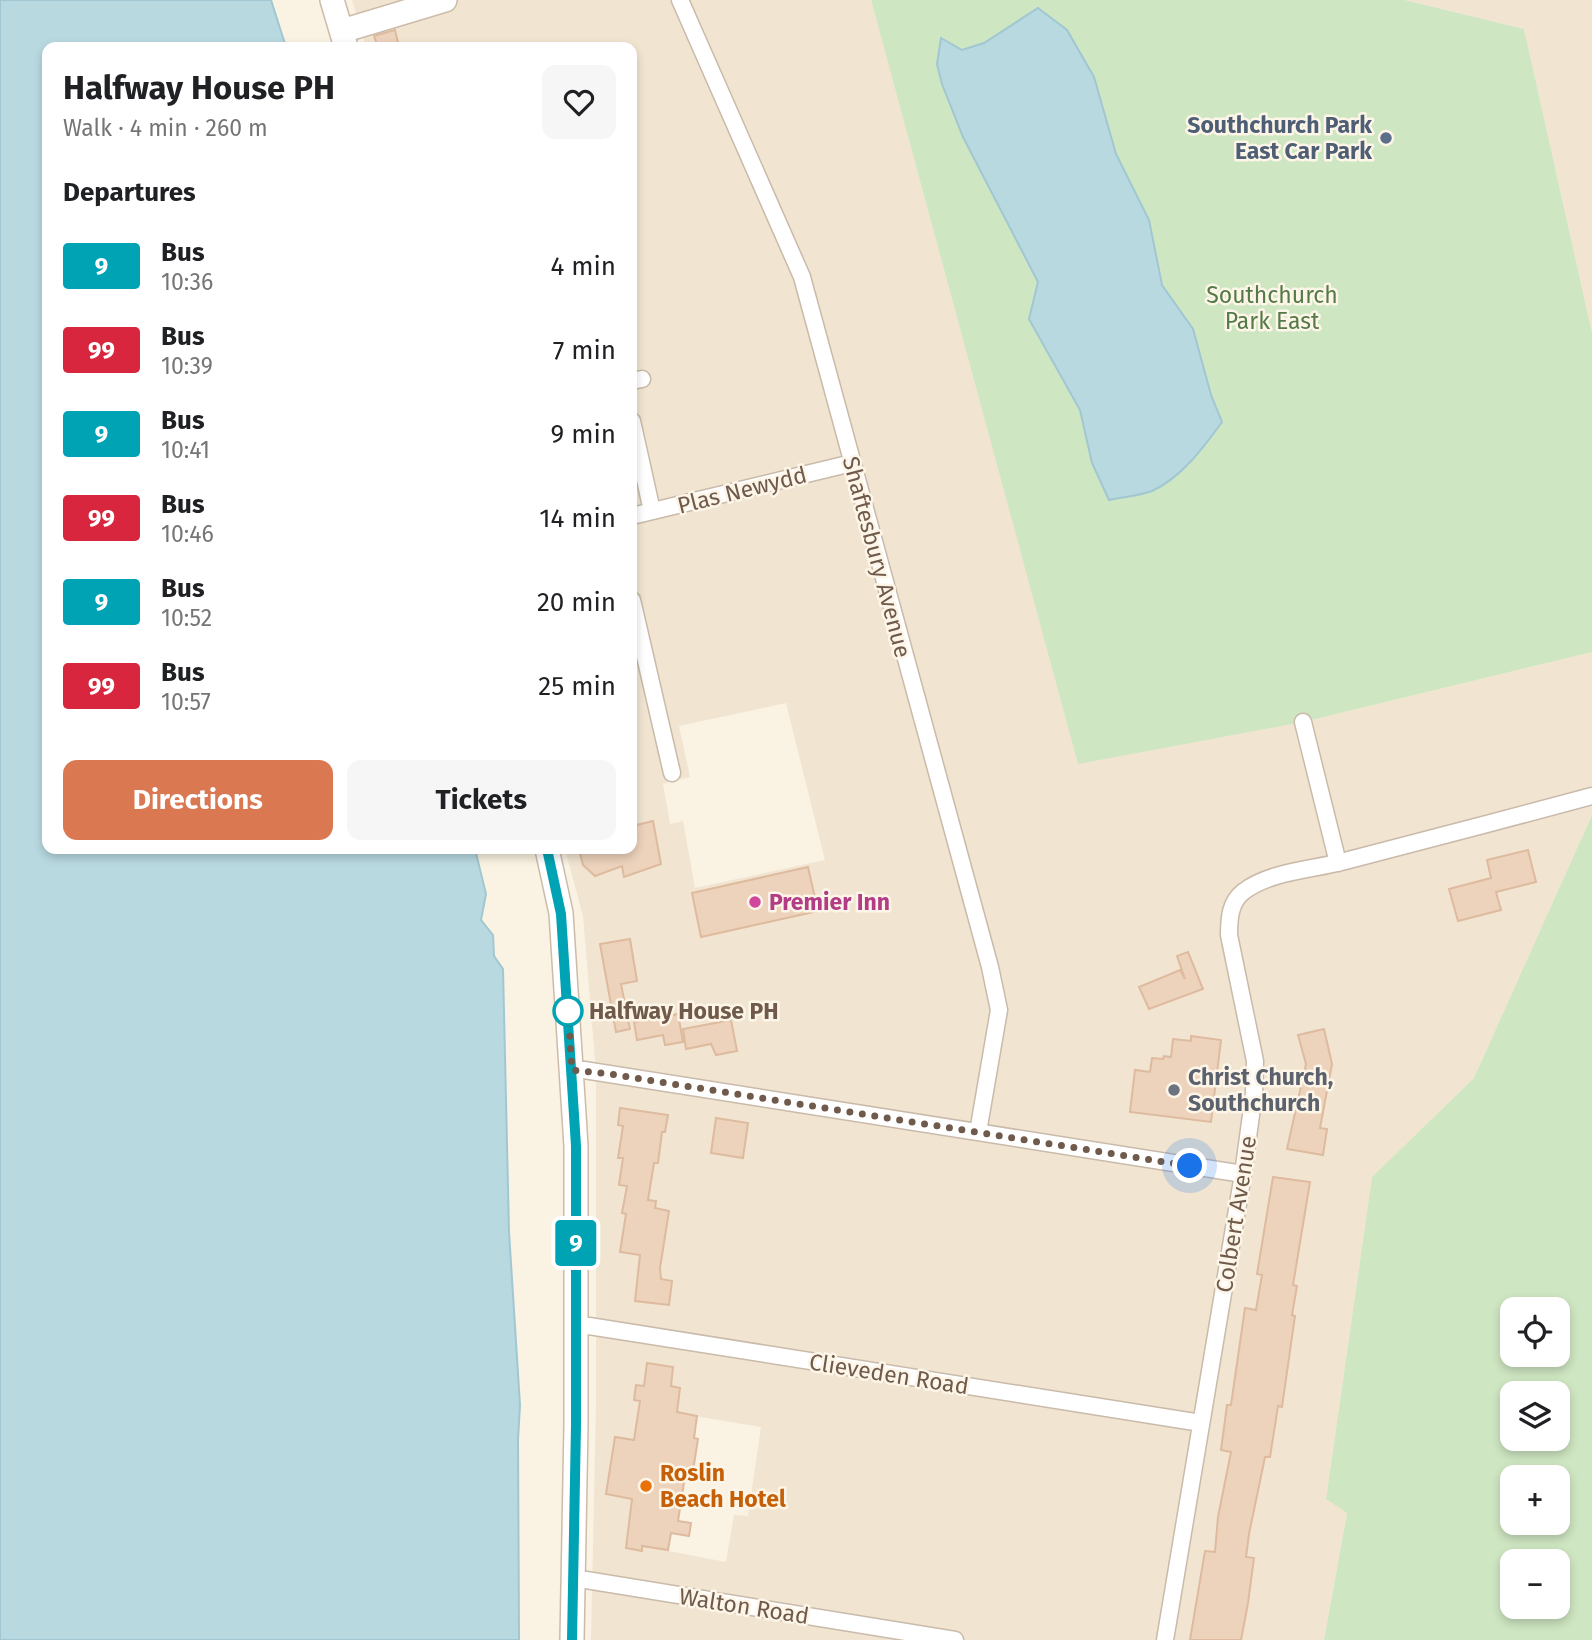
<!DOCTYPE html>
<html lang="en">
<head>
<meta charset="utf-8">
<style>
  body { margin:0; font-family:"Fira Sans",sans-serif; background:#f6f6f6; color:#202124; height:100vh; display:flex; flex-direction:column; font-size:26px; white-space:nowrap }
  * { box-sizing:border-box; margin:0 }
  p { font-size:23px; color:#757577 }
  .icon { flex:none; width:38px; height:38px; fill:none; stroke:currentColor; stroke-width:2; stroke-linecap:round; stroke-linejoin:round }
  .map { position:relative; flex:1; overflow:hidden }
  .details { position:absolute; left:42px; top:42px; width:595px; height:812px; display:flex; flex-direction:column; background:#fff; border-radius:14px; box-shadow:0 4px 10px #0003 }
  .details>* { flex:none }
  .badge { padding:0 14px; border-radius:5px; font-size:24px; line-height:46px }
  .tools { position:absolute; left:1500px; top:1297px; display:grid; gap:14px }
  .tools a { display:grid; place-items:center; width:70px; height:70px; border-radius:14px; background:#fff; box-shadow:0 4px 10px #0003; font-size:35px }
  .you { position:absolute; width:35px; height:35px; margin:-18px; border:5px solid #fff; border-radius:50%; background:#1a73e8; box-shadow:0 0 0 10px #1a73e833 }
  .map>.badge { position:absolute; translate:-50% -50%; box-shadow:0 0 0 4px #fff }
  h2 { padding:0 21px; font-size:26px; line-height:63px }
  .round { display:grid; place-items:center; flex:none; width:74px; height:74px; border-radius:14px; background:#f6f6f6 }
  .summary { display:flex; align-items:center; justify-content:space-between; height:119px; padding:0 21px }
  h1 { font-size:33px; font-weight:700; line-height:52px }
  .button { display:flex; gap:14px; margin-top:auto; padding:14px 21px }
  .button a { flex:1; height:80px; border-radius:14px; background:#da7851; color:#fff; font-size:28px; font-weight:700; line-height:80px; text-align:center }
  .button a+a { background:#f6f6f6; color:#202124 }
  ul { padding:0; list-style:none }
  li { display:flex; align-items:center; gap:21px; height:84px; padding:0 21px }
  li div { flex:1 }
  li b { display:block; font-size:26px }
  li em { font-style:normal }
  li .badge { min-width:77px; font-weight:700; text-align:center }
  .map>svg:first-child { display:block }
</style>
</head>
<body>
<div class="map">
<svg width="1592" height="1640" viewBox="0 0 1592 1640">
  <rect width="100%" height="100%" fill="#faf2e2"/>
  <!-- residential -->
  <path fill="#f1e4d1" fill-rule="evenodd" d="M352,0H871L1078,763L1303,722L1592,652V815L1474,1078L1372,1177L1326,1499L1347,1512L1324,1640H591L596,1404V1071L583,916L565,849H579L583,865L595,876L611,856L609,849H632V294L638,292L632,269V47H366ZM786,703L825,860L695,888L683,821L670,824L663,784L690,777L679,726ZM808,867L818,910L702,937L692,893ZM716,1118L747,1123L743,1158L711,1153ZM640,1407L761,1427L748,1516L734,1515L726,1562L642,1546L641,1551L626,1548L632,1499L607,1494L615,1437L634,1440Z
    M1405,0H1592V333L1524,29Z"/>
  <!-- green -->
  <path fill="#cfe6c2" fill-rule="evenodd" d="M871,0H1405L1524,29L1592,333V652L1303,722L1078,764Z
    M1592,815V1640H1324L1347,1513L1326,1499L1372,1177L1474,1078ZM1512,1309H1558V1354H1512ZM1558,1393V1438H1512V1393ZM1512,1477H1558V1522H1512ZM1512,1561H1558V1606H1512Z"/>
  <!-- water -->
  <path fill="#b9d9e1" stroke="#a0c7d2" stroke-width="2" d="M0,0H271L286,47H47V849H475L486,894L481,920L493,935L494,956L503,969L509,1232L520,1405L518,1440L519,1640H0Z
    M1038,8L1067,30L1094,77L1116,154L1149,220L1162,285L1193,329L1211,395L1222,422C1204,447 1181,478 1152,491C1139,496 1122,497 1109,500L1092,463L1080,410L1029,319L1038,282L963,137L942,84L937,64L941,38L962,50L984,43Z"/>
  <!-- building -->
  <path fill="#edd3bc" stroke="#deba9e" stroke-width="2" d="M395,30L399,47H378L374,36Z
    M653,821L661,864L624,877L622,866L595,876L583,865L579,849H632V826Z
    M1528,850L1536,882L1496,892L1501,910L1458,921L1449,889L1491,878L1487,860Z
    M808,867L818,911L701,937L692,893Z
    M630,939L637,981L621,984L630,1029L616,1032L600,944Z
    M1188,952L1203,989L1149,1009L1139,987L1180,970L1185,979L1177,956Z
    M678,1014L683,1042L665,1045L663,1035L637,1040L634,1022Z
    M731,1020L737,1051L716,1055L711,1044L686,1049L683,1029Z
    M1324,1029L1332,1064L1320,1128L1327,1129L1323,1155L1287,1149L1306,1064L1298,1035Z
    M1191,1036L1221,1040L1211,1122L1130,1112L1135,1070L1150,1072L1152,1058L1163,1059L1164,1056L1171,1057L1173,1039L1191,1041Z
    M620,1108L668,1115L665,1132H662L658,1163H654L648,1200L656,1201L655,1208L669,1211L660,1268L661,1279L672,1281L669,1305L635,1301L640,1255L620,1252L626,1214L622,1213L627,1186L619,1185L623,1158H618L623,1126L618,1125Z
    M716,1118L748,1123L743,1158L711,1153Z
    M1273,1177L1310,1182L1293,1285L1297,1286L1292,1315L1295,1316L1282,1407L1278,1406L1270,1457H1265L1249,1534L1246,1557L1254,1558L1248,1603L1241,1640H1190L1205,1551L1215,1552L1218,1517L1231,1452L1221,1450L1227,1405H1231L1245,1308L1256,1310L1262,1275L1257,1274Z
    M647,1363L673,1367L671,1386L680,1388L677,1412L697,1416L694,1438L698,1439L692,1477L685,1476L678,1521L691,1523L689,1536L671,1533L668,1550L642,1546V1551L626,1548L632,1499L606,1494L615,1437L634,1440L640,1401L634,1400L636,1385L644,1386Z"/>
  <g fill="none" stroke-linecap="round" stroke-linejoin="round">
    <!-- street casing -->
    <g stroke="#c9baaa" stroke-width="19">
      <path id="street" d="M680,0L802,277L990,967L999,1010L978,1132
        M632,381L642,379
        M632,421L652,511
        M632,516L852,463
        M632,600L672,773
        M1303,722L1338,863
        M572,1070H584L1243,1174
        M576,1327L589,1326L1201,1423
        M574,1580H586L955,1640
        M1165,1640L1243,1174L1254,1093L1255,1061L1229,935C1229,919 1230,902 1243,892C1270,871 1312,870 1345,861C1427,840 1510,818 1592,796"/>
    </g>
    <!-- secondary casing -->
    <g stroke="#cdbba9" stroke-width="26">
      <path id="secondary" d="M332,0L346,47
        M342,31L445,0
        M547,849L561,913L576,1146V1425L572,1640"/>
    </g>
    <!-- street -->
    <use href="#street" stroke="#fff" stroke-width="16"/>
    <!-- secondary -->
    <use href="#secondary" stroke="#fff" stroke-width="23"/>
  </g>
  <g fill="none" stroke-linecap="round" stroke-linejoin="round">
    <!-- line casing -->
    <g stroke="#fff" stroke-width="16">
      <path id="line" d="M547,849L561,914L576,1146V1425L572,1640"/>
    </g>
    <!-- line -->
    <use href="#line" stroke="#00a3b4" stroke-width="10"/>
    <!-- walk -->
    <path stroke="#6f5a4b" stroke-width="7" stroke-dasharray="0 12.6" d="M568,1011L572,1070L610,1074L1190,1166"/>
  </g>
  <!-- markers -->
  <circle fill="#5c6f8a" stroke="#fdf6e8" stroke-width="2.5" cx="1386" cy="138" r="7"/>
  <circle fill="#d1479c" stroke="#fdf6e8" stroke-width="2.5" cx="755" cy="902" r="7"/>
  <circle fill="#fff" stroke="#00a3b4" stroke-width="3.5" cx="568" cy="1011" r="14"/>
  <circle fill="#6b7280" stroke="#fdf6e8" stroke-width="2.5" cx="1174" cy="1090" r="7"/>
  <circle fill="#e8710a" stroke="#fdf6e8" stroke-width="2.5" cx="646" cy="1486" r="7"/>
  <g text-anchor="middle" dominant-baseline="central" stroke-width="5" stroke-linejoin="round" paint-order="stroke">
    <!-- service labels -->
    <g font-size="23" font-weight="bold" fill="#4e5e75" stroke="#fdf6e8" text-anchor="end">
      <text x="1372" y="125">Southchurch Park<tspan x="1372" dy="26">East Car Park</tspan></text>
    </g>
    <!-- park labels -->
    <g font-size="23" fill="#537a47" stroke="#fdf6e8">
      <text x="1272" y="295">Southchurch<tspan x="1272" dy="26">Park East</tspan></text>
    </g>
    <!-- street labels -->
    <g font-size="23" fill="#6f5a4b" stroke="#fdf6e8">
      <text transform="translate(742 490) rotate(-14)">Plas Newydd</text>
      <text transform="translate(877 557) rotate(75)">Shaftesbury Avenue</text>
      <text transform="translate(1236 1214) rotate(-81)">Colbert Avenue</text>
      <text transform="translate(889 1374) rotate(9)">Clieveden Road</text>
      <text transform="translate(744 1606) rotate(9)">Walton Road</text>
    </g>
    <!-- hotel labels -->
    <g font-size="23" font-weight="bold" fill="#b23c85" stroke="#fdf6e8" text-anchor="start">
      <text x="769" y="902">Premier Inn</text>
    </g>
    <!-- stop labels -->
    <g font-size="23" font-weight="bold" fill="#6f5a4b" stroke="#fdf6e8" text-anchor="start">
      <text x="589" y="1011">Halfway House PH</text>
    </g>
    <!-- worship labels -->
    <g font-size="23" font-weight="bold" fill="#5b616d" stroke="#fdf6e8" text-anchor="start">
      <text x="1188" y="1077">Christ Church,<tspan x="1188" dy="26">Southchurch</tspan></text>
    </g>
    <!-- food labels -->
    <g font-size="23" font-weight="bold" fill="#c56008" stroke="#fdf6e8" text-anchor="start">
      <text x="660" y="1473">Roslin<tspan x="660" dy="26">Beach Hotel</tspan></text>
    </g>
  </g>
</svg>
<div class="tools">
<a><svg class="icon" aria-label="locate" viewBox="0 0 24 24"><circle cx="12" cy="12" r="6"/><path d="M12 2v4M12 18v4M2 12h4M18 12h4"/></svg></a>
<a><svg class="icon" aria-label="layers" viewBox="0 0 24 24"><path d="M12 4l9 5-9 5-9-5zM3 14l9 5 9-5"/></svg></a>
<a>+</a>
<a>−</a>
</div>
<div class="you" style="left:1190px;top:1166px"></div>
<b class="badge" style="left:576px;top:1243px;background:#00a3b4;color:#fff">9</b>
<section class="details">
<div class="summary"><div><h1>Halfway House PH</h1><p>Walk · 4 min · 260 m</p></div><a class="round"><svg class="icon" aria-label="heart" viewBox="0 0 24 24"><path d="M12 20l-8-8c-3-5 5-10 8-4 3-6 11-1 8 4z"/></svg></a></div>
<h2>Departures</h2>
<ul>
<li><span class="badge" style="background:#00a3b4;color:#fff">9</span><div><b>Bus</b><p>10:36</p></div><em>4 min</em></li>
<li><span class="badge" style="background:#d7263d;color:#fff">99</span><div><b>Bus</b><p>10:39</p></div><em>7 min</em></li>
<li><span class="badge" style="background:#00a3b4;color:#fff">9</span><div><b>Bus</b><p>10:41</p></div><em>9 min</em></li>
<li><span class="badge" style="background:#d7263d;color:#fff">99</span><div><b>Bus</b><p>10:46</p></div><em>14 min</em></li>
<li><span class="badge" style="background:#00a3b4;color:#fff">9</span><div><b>Bus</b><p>10:52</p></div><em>20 min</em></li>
<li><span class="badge" style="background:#d7263d;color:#fff">99</span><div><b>Bus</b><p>10:57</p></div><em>25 min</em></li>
</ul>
<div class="button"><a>Directions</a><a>Tickets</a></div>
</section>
</div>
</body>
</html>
